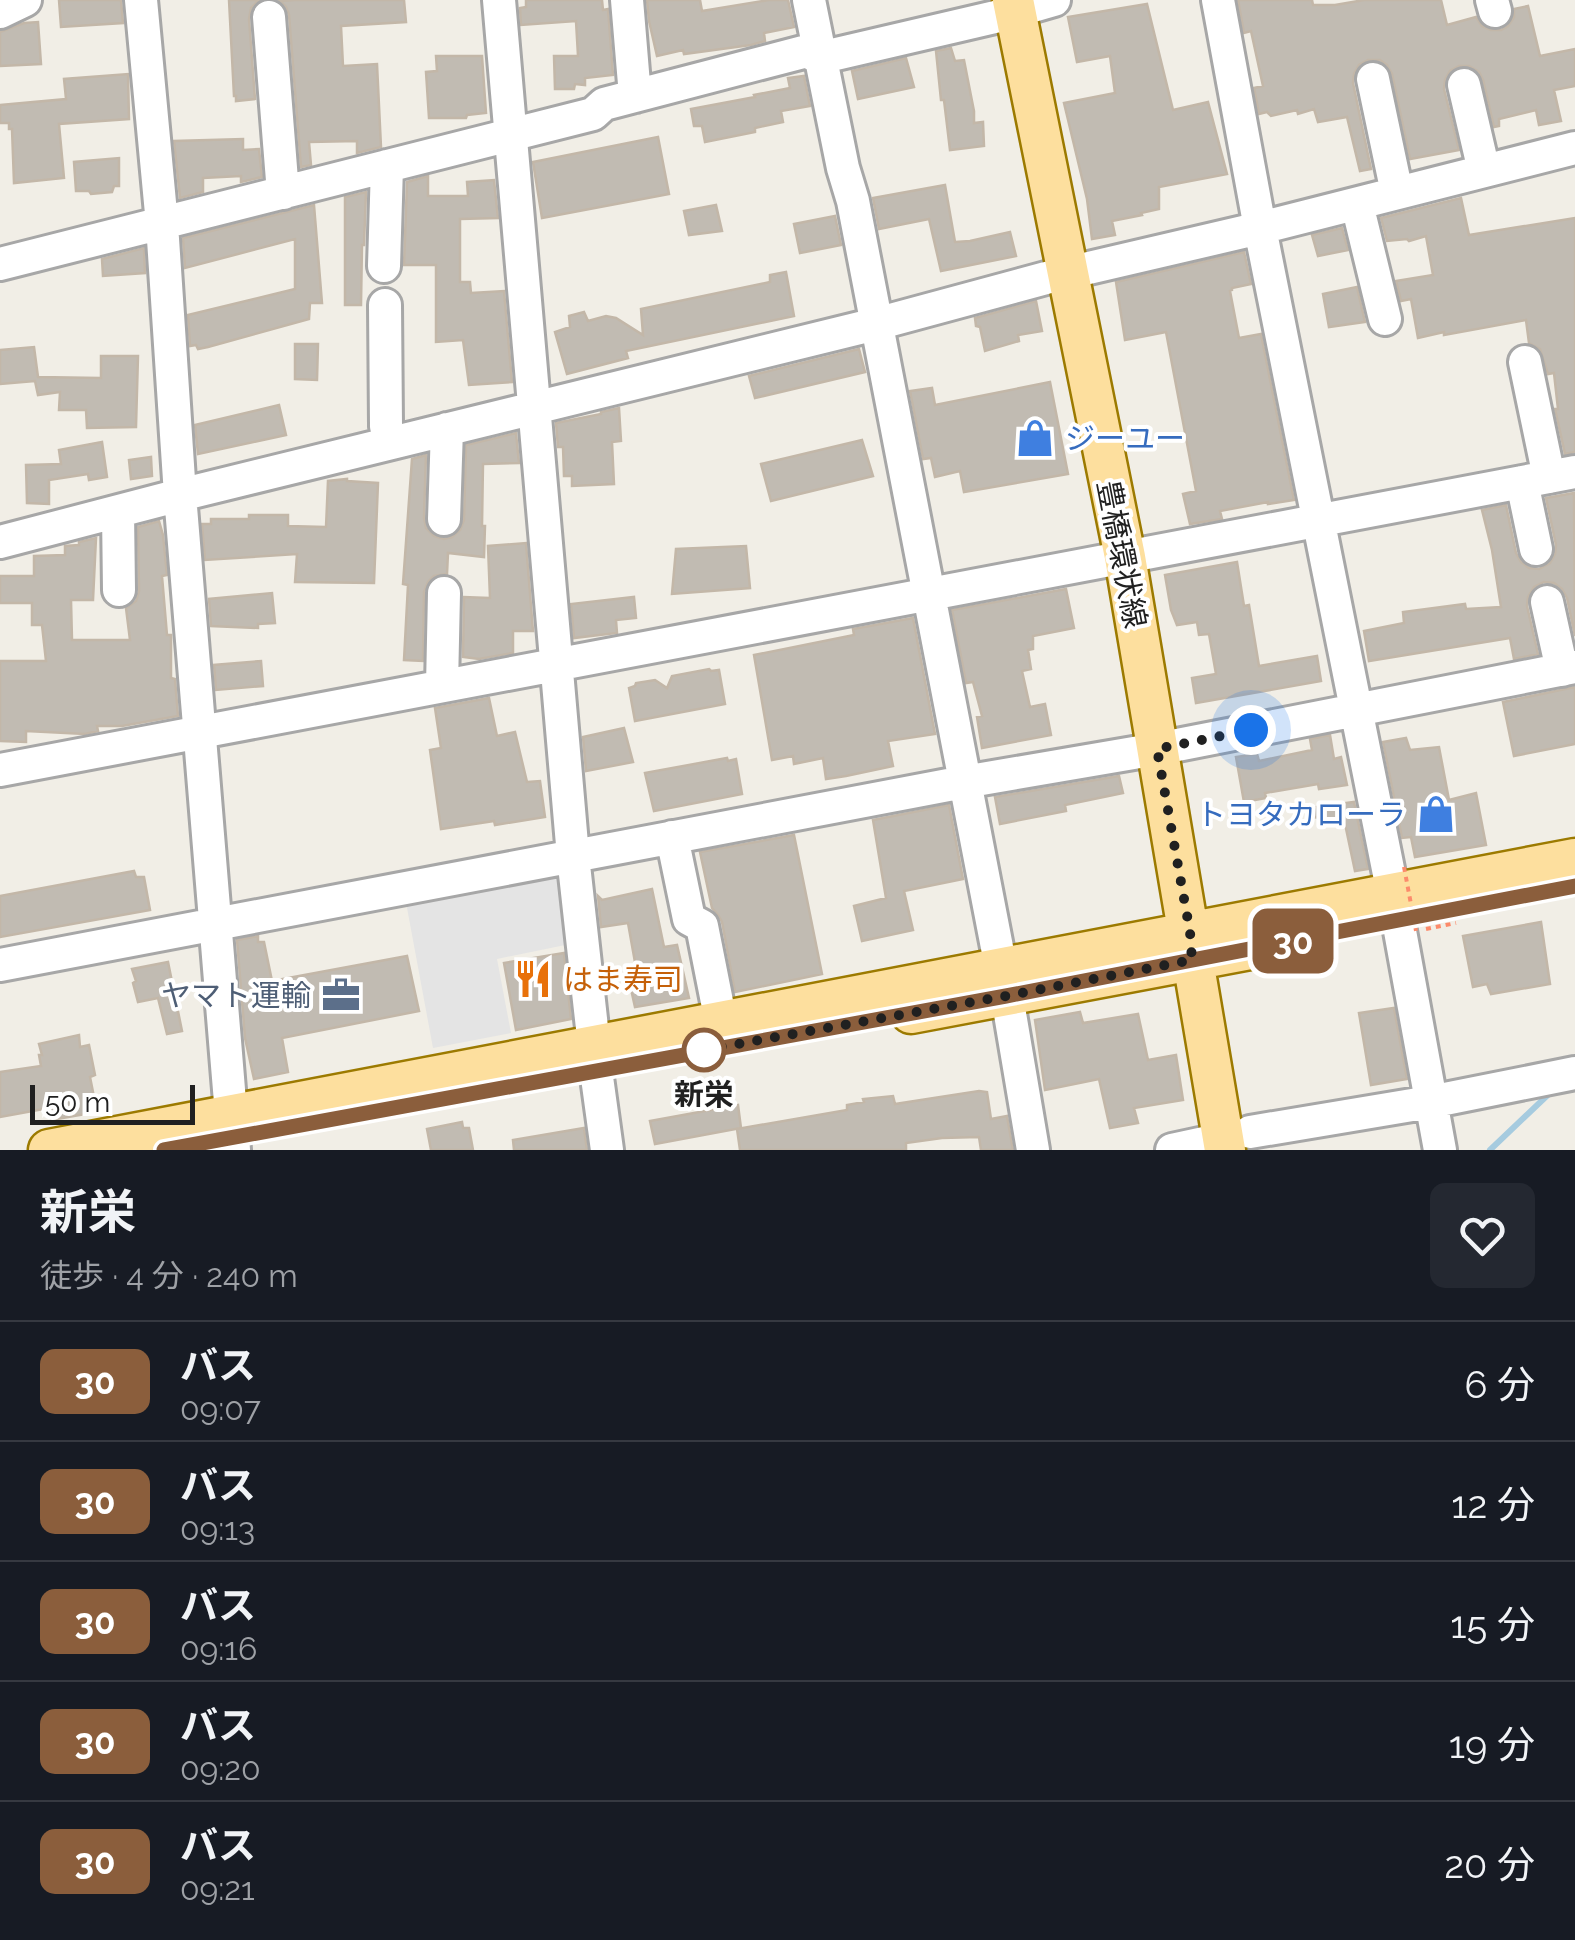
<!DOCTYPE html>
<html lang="ja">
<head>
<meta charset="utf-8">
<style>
  body { margin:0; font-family:Raleway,"Noto Sans JP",sans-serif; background:#242831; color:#f1f3f6; height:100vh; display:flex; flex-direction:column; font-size:38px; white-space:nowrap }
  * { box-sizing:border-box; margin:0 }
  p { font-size:32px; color:#9ea1a6 }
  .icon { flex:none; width:55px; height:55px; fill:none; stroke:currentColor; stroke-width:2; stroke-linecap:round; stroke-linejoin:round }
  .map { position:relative; height:1150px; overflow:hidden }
  .details { display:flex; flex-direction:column; background:#171b24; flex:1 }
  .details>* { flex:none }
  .badge { padding:0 20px; border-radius:15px; font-size:35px; line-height:65px }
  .scale { position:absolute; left:30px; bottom:25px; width:165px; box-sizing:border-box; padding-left:10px; border:5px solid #202020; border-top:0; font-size:28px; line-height:35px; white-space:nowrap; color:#202020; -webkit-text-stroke:8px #fff; paint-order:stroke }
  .you { position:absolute; width:50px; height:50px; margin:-25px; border:8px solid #fff; border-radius:50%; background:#1a73e8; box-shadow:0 0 0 15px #1a73e833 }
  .map>.badge { position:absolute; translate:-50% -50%; box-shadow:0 0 0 5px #fff }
  .round { display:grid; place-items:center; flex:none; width:105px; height:105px; border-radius:15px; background:#242831 }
  .overview { display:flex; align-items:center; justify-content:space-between; height:170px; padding:0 40px }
  h1 { font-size:48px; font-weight:700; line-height:75px }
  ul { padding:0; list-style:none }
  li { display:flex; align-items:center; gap:30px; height:120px; padding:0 40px; border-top:2px solid #363941 }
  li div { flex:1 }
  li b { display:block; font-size:38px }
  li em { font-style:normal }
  li .badge { min-width:110px; font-weight:700; text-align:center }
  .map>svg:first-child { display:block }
</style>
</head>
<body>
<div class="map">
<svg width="1575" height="1150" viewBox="0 0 1575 1150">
  <rect width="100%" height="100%" fill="#f1eee6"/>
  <!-- parking -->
  <path fill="#e4e4e4" d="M568,866L575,943L497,959L511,1033L433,1048L405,897Z"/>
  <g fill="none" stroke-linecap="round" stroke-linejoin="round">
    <!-- stream -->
    <path stroke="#a6cbdf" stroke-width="6" d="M1490,1150L1553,1090"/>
  </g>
  <!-- building -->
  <path fill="#c1bbb2" stroke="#c3b7a8" stroke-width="2.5" d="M59,0H121L123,23L61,27Z
    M229,0H259L251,8L249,19L255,99L236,101V96H234Z
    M295,0H404L406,22L341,26L343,66L377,64L381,147L357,153V141L309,142L311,165L301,167L289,15L286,7L280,1Z
    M526,0H602L603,10L608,9L613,75L585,78V85L575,84L574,89H555L554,56H578L576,21L521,25L520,8L526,7Z
    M647,0H700L702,11L769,0H788L794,27L764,33L765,41L751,45L684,54L683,50L657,56L649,21Z
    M1238,0H1312L1313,5H1335L1364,0H1441L1447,25L1476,17L1482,26L1491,30H1501L1508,26L1514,17V9L1528,6L1540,56L1575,49V86L1554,90L1561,121L1539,125L1536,110L1499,119V126L1494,127L1483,80L1479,72L1469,66H1459L1450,71L1445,80L1444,89L1459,150L1410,159L1392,74L1387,65L1380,60H1368L1359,65L1354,74L1353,83L1371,169L1360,171L1347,117L1318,122L1314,109L1298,114L1297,110L1271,116L1267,112L1259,114L1254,88L1263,86L1251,31L1244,33Z
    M1147,4L1173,110L1208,102L1227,174L1159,187V209L1141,213L1142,215L1112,221L1115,235L1092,239L1087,199L1064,103L1115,93L1110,56L1077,62L1068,17Z
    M38,22L41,64L0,66V32L24,23Z
    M951,48L955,61L964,60L974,111V123L983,122L984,146L950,150L944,100H941L936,51Z
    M436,56H482L486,113L467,115L466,118H429L426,72L437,71Z
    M906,58L914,87L858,99L852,71Z
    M128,74L129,119L59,124L64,178L14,183L12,129H9V123H0V105L66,99L64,79Z
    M804,76L810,106L781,111L783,122L755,128V132L705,142L702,126H694L691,109L755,97L754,95L790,88L788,78Z
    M658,137L669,194L542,218L533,162Z
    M243,139V150L259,149L262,177L241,182V176L203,178V192L180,198L174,141Z
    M119,158V186H114L112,192L91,194L89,191H76L74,162Z
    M428,176V196H468L467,182L494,180L498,218L460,219V282H470L471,293L504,291L512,382L469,385L463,340L436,342V265H404L407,182Z
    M945,185L955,242L970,241L1010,232L1016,256L941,271L929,219L879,229L873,198Z
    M366,192L364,245H362L361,305H345V197Z
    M1461,198L1469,235L1575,218V452L1565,454L1555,409H1558L1554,373L1548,374L1540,349L1529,343L1526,320L1444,335V332L1418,338L1411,299L1401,301L1396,281L1433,275L1426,236L1409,241L1407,239L1387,241L1381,218Z
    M314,205L322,303H310L309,319L208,347L198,349L196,345L190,346L188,315L295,289V239L185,268L183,238Z
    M716,205L722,231L689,235L684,211Z
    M835,216L841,245L800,253L794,224Z
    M1342,228L1348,250L1318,256L1312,235Z
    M144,248L145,273L103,276L102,259Z
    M1244,252L1251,284L1232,288V290L1230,291L1239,338L1261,334L1294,500L1268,504V502L1220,511L1222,519L1190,524L1183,494L1196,491L1166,332L1125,340L1116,282Z
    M786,272L794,316L626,351L628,358L567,374L555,332L570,327L569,316L584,312L588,321L606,316L616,318L643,335L641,309L770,282V275Z
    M1357,287L1365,322L1329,327L1323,294Z
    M1036,301L1042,331L1018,335L1019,341L985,351L980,327L976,326L975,318Z
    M295,344H318L317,380L295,379Z
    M34,347L38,377L101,378V356H138L136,427L87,428L86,410H59L60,392L38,395L35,381L0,384V350Z
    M859,349L865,372L755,398L749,376Z
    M1050,382L1068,474L964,492L960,471L935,477L931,458L923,459L910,391L932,388L935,405Z
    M279,405L286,435L198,454L195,425Z
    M619,408L621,441L612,442L614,484L572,486V476H564L563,447H558L556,423L601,414V412Z
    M516,433L519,463L483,464L482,526H485L484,557L448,553L447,574L434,576L428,582L424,592L423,661L404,660L408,585L403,584L412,459L426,455L424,518L426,528L434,536L444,539L452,537L460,530L464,520L466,445Z
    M862,440L873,476L771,501L761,464Z
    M102,442L107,477L89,480L88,474L49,480V504L27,503L26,465L61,464L59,450Z
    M151,457L152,476L131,479L129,460Z
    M347,479V481L378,483L374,583L295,582L297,554L205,560L202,524H211V519H249V515H288V526L326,527L328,481Z
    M1574,493L1575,636L1567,598L1562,589L1554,583L1544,582L1534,587L1528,597L1527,606L1538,654L1514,659L1510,638L1369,661L1364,631L1404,623L1403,612L1465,604L1466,609L1501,607L1492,550L1482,510L1506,505L1516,553L1521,562L1529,568L1539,569L1550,563L1555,554L1556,545L1546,498Z
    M159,521L163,535L167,575L162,576L167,635H171V678L175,679L178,716L122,726H97L98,731L85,734L26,731V742L0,741V661H46L42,625H32V603H0V576H34V556L65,555V546L79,545V542L96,538L93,600H71L72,640H130L126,608L136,601L139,591L138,527Z
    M526,543L533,631H513V653L479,659L463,657L464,597L490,598L488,546Z
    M746,546L750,588L672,594L676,549Z
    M1237,562L1244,606L1249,605L1259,666L1317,656L1321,681L1196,703L1192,678L1216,674L1209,634L1199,635L1197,622L1177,625L1171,610L1165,575Z
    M1066,589L1074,628L1033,636V649L1028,650L1031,669L1022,671L1030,707L1045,704L1051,735L982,748L977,717L982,716L973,682L966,683L952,610Z
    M272,593L275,623L258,624V628L211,626L209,599Z
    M634,597L636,618L616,620L617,633L574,638L571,604Z
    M913,618L935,734L888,741L893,766L846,776L826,779L823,758L794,764L793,756L772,760L754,655L854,635L853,629Z
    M261,661L263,686L216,690L214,665Z
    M709,669L711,671L719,670L725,704L635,721L629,688L635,686L636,683L655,680L667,688L672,676Z
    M1575,687V744L1514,756L1503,702Z
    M489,698L497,736L515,732L527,782L540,781L545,817L495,825L494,821L441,829L430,750L441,748L435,708Z
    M624,728L633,762L586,771L583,737Z
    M1330,735L1334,759L1341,757L1347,785L1319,789L1318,784L1265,793L1266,798L1244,802L1236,757L1257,754L1259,761L1312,750L1310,739Z
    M1406,738L1410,750L1439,747L1449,800L1476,793L1486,845L1415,857L1411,837L1402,838L1383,742Z
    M727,758L728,761L736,759L742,794L654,811L645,773Z
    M1119,776L1123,793L1065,805L1066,811L1000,824L995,797Z
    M1354,802L1368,869L1355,871L1344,819L1309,817V808Z
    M949,805L963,879L904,891L913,930L862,941L854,906L886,898L873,820Z
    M794,835L822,974L735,992L722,922L718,915L712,908L700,852Z
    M134,871L136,877H144L150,910L0,937V896Z
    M652,889L664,947L677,945L689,998L635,1007L629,980L638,979L628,923L601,927L598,896L602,900Z
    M1541,922L1550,984L1491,994L1487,984L1473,987L1463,936Z
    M258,936V942H264L272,981L407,956L419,1011L282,1038L288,1072L254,1079L245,1038L237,940Z
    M564,953L571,1019L516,1030L504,963Z
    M168,962L182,1031L167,1034L158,998L138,1002L133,983L136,981L132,969Z
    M1394,1008L1407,1079L1371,1085L1359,1013Z
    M1080,1012L1083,1023L1138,1014L1148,1060L1176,1055L1183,1100L1134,1108L1138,1123L1110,1128L1099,1079L1045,1090L1035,1020Z
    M79,1035L80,1047L89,1045L95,1075L90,1077L97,1112L51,1120L49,1108L0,1117V1072L41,1066L39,1055H42L39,1044Z
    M979,1091L987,1092L991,1119L1007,1116L1013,1150H981L979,1137L942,1138L906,1143V1150H740L737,1129L847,1110V1105L864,1102L863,1099L893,1096L895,1104Z
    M738,1105L741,1128L655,1144L650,1121Z
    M462,1122L463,1128H469L473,1150H431L427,1129Z
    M584,1128L587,1150H514L513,1140Z"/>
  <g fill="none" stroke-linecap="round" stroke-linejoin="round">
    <!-- minor casing -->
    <g stroke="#a7a7a7" stroke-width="38">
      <path id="minor" d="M141,0L162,224L180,495L231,1114
        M499,0L573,856L594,1046
        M627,0L635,96
        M809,0L843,168L853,201L1001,968
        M1218,0L1260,228L1393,894
        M1492,0L1495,11
        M0,12L25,0
        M269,17L283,193
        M1373,79L1397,193
        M1464,85L1484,171
        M1357,204L1385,319
        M0,264L593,114L604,104L807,51L819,58L995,17L1054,0
        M384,266L387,166
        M385,305L386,426L390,443
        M1525,362L1549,477
        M1522,482L1536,549
        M118,512L119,590
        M444,519L447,429
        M0,542L180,495L876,324L1046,278L1260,228L1575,148
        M1547,602L1562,670
        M442,686L444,593
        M0,770L1575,472
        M672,837L689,919L702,926L721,1022
        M1398,920L1440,1150
        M0,965L964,782L1157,749L1575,667
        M1007,996L1033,1150
        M596,1070L607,1150
        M1250,1132L1430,1102L1575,1073
        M233,1137L234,1150
        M1172,1150L1223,1139"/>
    </g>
    <!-- major casing -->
    <g stroke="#9c7a00" stroke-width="45">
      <path id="major" d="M1013,0L1125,557L1225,1150
        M911,1013L1277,944
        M49,1150L1575,859"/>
    </g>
    <!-- path -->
    <path stroke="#fc8b6c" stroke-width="4" stroke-dasharray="5 5" stroke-linecap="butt" d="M1426,929L1456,923"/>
    <!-- minor -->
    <use href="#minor" stroke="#fff" stroke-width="32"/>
    <!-- major -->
    <use href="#major" stroke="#fddf9e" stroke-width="40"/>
    <!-- path-bridge -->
    <path stroke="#fc8b6c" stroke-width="4" stroke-dasharray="5 5" stroke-linecap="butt" d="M1404,867L1416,931"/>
  </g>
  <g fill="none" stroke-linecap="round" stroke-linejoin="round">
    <!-- line casing -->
    <g stroke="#fff" stroke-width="22">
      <path id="line" d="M164,1150L1006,996L1575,886"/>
    </g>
    <!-- line -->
    <use href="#line" stroke="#8b5e3c" stroke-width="15"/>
    <!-- walk -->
    <path stroke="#202020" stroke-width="10" stroke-dasharray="0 18" d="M704,1050L1006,996L1192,960L1190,932L1157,749L1251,730"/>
  </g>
  <!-- icons -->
  <defs>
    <g id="shop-bare" transform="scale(3)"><path d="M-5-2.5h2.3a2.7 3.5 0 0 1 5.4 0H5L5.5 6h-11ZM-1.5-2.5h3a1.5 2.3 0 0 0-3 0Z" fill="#3f7fe0" stroke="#fff" stroke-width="2.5" paint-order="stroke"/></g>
    <g id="restaurant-bare" transform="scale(3)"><path d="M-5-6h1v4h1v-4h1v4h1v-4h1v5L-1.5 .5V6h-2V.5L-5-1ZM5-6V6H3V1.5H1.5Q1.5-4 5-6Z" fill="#e8710a" stroke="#fff" stroke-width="2.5" paint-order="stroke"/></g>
    <g id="office-bare" transform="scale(3)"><path d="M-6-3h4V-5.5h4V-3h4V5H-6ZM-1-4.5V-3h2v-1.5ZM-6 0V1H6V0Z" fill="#5c6f8a" stroke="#fff" stroke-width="2.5" paint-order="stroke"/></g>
  </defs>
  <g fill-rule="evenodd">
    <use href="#shop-bare" x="1035" y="438"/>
    <use href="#shop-bare" x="1436" y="814"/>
    <use href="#restaurant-bare" x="533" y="979"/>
    <use href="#office-bare" x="341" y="995"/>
  </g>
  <!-- markers -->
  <circle fill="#fff" stroke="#8b5e3c" stroke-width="5" cx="704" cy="1050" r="20"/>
  <g text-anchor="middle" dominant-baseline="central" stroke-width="8" stroke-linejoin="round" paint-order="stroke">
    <!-- shop labels -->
    <g font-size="30" fill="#366cbe" stroke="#fff" text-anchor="start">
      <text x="1065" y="438">ジーユー</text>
      <text x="1406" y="814" text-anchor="end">トヨタカローラ</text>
    </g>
    <!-- street labels -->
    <g font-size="30" fill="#202020" stroke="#fff">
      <text transform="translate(1122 554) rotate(79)">豊橋環状線</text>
    </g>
    <!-- food labels -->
    <g font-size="30" fill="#c56008" stroke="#fff" text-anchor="start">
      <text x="563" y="979">はま寿司</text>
    </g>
    <!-- service labels -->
    <g font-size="30" fill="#4e5e75" stroke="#fff" text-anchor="end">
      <text x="311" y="995">ヤマト運輸</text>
    </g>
    <!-- stop labels -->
    <g font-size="30" font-weight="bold" fill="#202020" stroke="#fff">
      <text x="704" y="1094">新栄</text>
    </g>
  </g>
</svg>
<div class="scale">50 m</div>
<div class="you" style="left:1251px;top:730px"></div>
<b class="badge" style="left:1293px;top:941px;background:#8b5e3c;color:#fff">30</b>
</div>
<section class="details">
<div class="overview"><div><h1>新栄</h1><p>徒歩 · 4 分 · 240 m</p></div><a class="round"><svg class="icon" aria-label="heart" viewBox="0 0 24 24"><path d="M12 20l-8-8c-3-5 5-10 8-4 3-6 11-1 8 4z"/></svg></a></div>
<ul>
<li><span class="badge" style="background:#8b5e3c;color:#fff">30</span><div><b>バス</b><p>09:07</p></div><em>6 分</em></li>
<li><span class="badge" style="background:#8b5e3c;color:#fff">30</span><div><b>バス</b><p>09:13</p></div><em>12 分</em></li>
<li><span class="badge" style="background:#8b5e3c;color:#fff">30</span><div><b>バス</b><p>09:16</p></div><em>15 分</em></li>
<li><span class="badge" style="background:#8b5e3c;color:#fff">30</span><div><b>バス</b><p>09:20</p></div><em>19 分</em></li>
<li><span class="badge" style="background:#8b5e3c;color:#fff">30</span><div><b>バス</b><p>09:21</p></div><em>20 分</em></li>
</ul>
</section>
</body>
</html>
